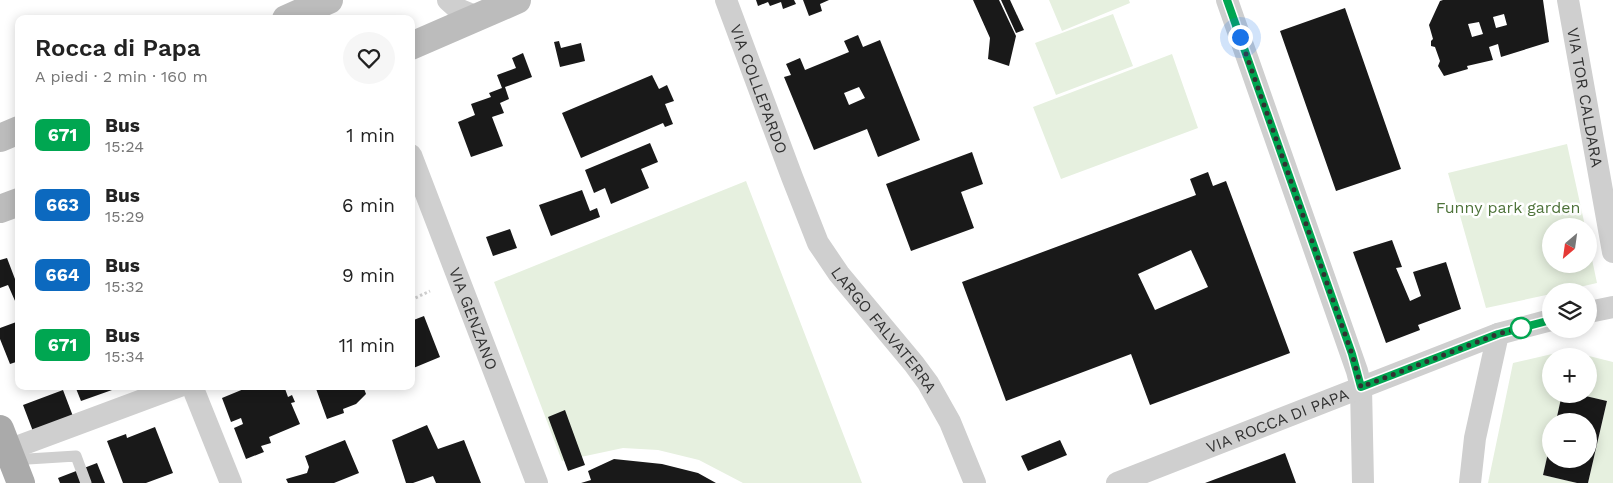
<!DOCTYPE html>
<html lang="it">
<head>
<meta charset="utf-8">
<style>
  body { margin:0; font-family:"Work Sans",sans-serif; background:#f6f6f6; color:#222; height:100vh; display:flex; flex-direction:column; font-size:19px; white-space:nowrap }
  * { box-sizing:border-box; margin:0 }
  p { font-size:16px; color:#767676 }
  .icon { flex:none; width:28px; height:28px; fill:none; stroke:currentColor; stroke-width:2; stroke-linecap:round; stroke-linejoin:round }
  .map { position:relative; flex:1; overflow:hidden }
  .sheet { position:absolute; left:15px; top:15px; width:400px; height:375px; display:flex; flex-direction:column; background:#fff; border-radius:10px; box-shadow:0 2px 12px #0003 }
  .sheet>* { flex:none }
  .badge { padding:0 10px; border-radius:8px; font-size:18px; line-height:32px }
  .needle { width:32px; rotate:209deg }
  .tools { position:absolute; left:1542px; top:218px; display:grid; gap:10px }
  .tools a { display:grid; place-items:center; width:55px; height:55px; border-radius:50%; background:#fff; box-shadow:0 2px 12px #0003; font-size:25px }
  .you { position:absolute; width:25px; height:25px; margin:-12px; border:4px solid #fff; border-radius:50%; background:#1a73e8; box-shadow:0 0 0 8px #1a73e833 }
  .map>.badge { position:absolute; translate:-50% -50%; box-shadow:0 0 0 2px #fff }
  .round { display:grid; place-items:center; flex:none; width:52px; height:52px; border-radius:26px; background:#f6f6f6 }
  .summary { display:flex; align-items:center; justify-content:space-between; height:85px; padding:0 20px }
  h1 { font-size:24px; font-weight:600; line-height:38px }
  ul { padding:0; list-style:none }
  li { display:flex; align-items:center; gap:15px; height:70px; padding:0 20px }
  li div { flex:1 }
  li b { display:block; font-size:19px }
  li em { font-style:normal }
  li .badge { min-width:55px; font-weight:700; text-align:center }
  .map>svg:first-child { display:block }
</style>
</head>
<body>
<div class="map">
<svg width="1613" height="483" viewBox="0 0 1613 483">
  <rect width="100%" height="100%" fill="#fff"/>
  <!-- green -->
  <path fill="#e6f0df" d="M1049,0H1129L1130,3L1062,31Z
    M1113,14L1133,66L1056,95L1035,43Z
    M1172,54L1198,128L1061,179L1033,107Z
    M1567,144L1585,226H1551V264H1589V245L1597,283L1562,291H1551V294L1486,308L1448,173Z
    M746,181L862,483H743L699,460L658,450L623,448L562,461L494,282Z
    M1565,351L1588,356H1551V394H1562L1556,421H1551V441L1543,475L1577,483H1488L1513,363Z
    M1589,356L1613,362V483H1588L1607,401L1577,394H1589Z"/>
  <!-- building -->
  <path fill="#191919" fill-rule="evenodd" d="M756,0H794L796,4L783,9L781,2L770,6L768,2L758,6Z
    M803,0H829L820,4L822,11L809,16Z
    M973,0H999L1016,36L1009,66L988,59L990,38Z
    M1001,0H1010L1024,30L1016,33Z
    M1443,0H1543L1549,42L1501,57L1498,44L1489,47L1493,60L1467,66L1468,69L1444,76L1438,66L1440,61L1435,47L1431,46V41L1433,39L1429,25L1440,1ZM1504,14L1507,25L1496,28L1493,17ZM1479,22L1483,34L1472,37L1468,24Z
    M1345,8L1401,169L1336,191L1280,31Z
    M858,35L863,47L880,40L920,140L878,157L867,129L814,150L784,77L791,75L786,64L800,58L805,70L849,52L844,41ZM859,87L865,98L849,105L844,93Z
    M559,41L561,48L581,43L585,61L560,67L554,42Z
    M523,53L532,77L505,87L509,99L500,103L504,113L492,117L503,146L471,157L458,122L475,115L471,104L491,97L489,93L502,88L497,75L516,68L512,58Z
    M652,75L659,89L667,85L674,101L665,104L673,124L665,127L663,123L581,158L562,113Z
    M650,143L658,162L641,169L649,188L611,204L605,188L594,193L585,170Z
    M972,152L983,184L961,192L974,228L911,251L886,184Z
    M1208,172L1213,186L1226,181L1290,353L1150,405L1131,354L1006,401L962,282L1196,195L1190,179ZM1191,250L1208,287L1155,310L1138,274Z
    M582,190L590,211L597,208L600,217L551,236L539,205Z
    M510,229L517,248L493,256L486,237Z
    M1392,240L1402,267L1396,268L1410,301L1421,296L1413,272L1446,262L1461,309L1418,325L1420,330L1386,343L1353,252Z
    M7,258L15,279L19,277V310L8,285L0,288V260Z
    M424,316L440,357L411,369V321Z
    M19,321V361L10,364L0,339V328Z
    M75,386H110L112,390L81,401Z
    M251,386H284L288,397L292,395L295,402L291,403L300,424L269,437L271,443L261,446L264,452L246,459L234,428L243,424L241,418L231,422L222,398Z
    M315,386H363L366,394L356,404L343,409L344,413L327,419Z
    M63,390L74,419L34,434L23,405Z
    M1562,394H1577L1607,401L1588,483H1577L1543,475L1550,444L1551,459H1589V421H1556Z
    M565,410L585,465L568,471L548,417Z
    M427,425L438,449L464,440L481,483H436L433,476L413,483H406L392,440Z
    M155,427L173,473L146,483H123L107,441L126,434L127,438Z
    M345,440L359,473L334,483H288L286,479L307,473L309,467L305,456Z
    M1060,440L1067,455L1028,471L1021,456Z
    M1285,453L1296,483H1205Z
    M614,459L662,464L698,473L716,483H581L591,480L588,471Z
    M97,463L105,483H60L58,478Z"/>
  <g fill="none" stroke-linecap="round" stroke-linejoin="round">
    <!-- path -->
    <path stroke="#cfcfcf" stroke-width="3" stroke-dasharray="2.5 2.5" stroke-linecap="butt" d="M411,300L430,291"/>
    <!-- service -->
    <path stroke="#cfcfcf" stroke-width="11" d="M12,460L76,456L86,483"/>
    <!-- minor -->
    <g stroke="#cfcfcf" stroke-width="22">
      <path d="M448,0L458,9L477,17"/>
      <path id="s1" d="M726,0L792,177L818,243L839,274L914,364L928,383L950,422L975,483"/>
      <path d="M1227,0L1357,371L1361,387L1363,483"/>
      <path id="s2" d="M1568,0L1613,252"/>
      <path id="s3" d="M411,155L537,483"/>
      <path d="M1589,312L1613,307"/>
      <path d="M192,386L231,483"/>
      <path d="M8,450L180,386"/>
      <path id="s4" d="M1117,483L1498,334L1551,320"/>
      <path d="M1470,483L1475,438L1498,334"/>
    </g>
    <!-- secondary -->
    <path stroke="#bcbcbc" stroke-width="28" d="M286,19L329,0
      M411,46L517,0
      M0,138L19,130
      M0,209L19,202"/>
    <!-- primary -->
    <path stroke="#aaa" stroke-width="28" d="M0,429L21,483"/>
  </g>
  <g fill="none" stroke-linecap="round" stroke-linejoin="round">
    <!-- line casing -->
    <g stroke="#fff" stroke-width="11">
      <path id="line" d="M1227,0L1352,354L1361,387L1498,334L1551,320"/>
    </g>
    <!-- line -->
    <use href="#line" stroke="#00a651" stroke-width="8"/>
    <!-- walk -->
    <path stroke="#323232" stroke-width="5" stroke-dasharray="0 9" d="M1240,37L1352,354L1361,387L1498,334L1521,328"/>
  </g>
  <!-- markers -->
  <circle fill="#fff" stroke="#00a651" stroke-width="2.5" cx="1521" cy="328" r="10"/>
  <g text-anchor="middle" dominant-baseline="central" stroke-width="5" stroke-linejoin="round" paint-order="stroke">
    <!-- street labels -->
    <g font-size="16" fill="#323232" stroke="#fff">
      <text stroke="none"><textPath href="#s1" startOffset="95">VIA COLLEPARDO</textPath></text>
      <text stroke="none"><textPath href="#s2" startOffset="99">VIA TOR CALDARA</textPath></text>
      <text stroke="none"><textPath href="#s3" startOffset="175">VIA GENZANO</textPath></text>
      <text stroke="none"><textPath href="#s1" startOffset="369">LARGO FALVATERRA</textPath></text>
      <text stroke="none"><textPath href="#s4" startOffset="172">VIA ROCCA DI PAPA</textPath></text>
    </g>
    <!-- park labels -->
    <g font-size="16" fill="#4e733a" stroke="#fff">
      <text x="1508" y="207">Funny park garden</text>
    </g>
  </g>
</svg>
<div class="tools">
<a><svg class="needle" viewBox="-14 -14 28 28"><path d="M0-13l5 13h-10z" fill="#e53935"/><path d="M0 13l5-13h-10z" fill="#767676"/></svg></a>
<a><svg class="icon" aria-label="layers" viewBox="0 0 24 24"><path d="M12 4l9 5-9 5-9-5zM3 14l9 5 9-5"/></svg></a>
<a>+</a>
<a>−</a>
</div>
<div class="you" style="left:1240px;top:37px"></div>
<section class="sheet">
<div class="summary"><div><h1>Rocca di Papa</h1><p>A piedi · 2 min · 160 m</p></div><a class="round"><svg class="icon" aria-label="heart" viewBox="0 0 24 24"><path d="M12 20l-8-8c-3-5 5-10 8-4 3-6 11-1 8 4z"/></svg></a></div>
<ul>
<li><span class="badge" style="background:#00a651;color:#fff">671</span><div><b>Bus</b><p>15:24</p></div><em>1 min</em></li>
<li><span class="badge" style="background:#0c69bf;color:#fff">663</span><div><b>Bus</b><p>15:29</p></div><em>6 min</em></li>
<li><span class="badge" style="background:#0c69bf;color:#fff">664</span><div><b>Bus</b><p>15:32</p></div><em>9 min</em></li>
<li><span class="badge" style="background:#00a651;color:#fff">671</span><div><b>Bus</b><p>15:34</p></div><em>11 min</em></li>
</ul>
</section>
</div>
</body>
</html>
